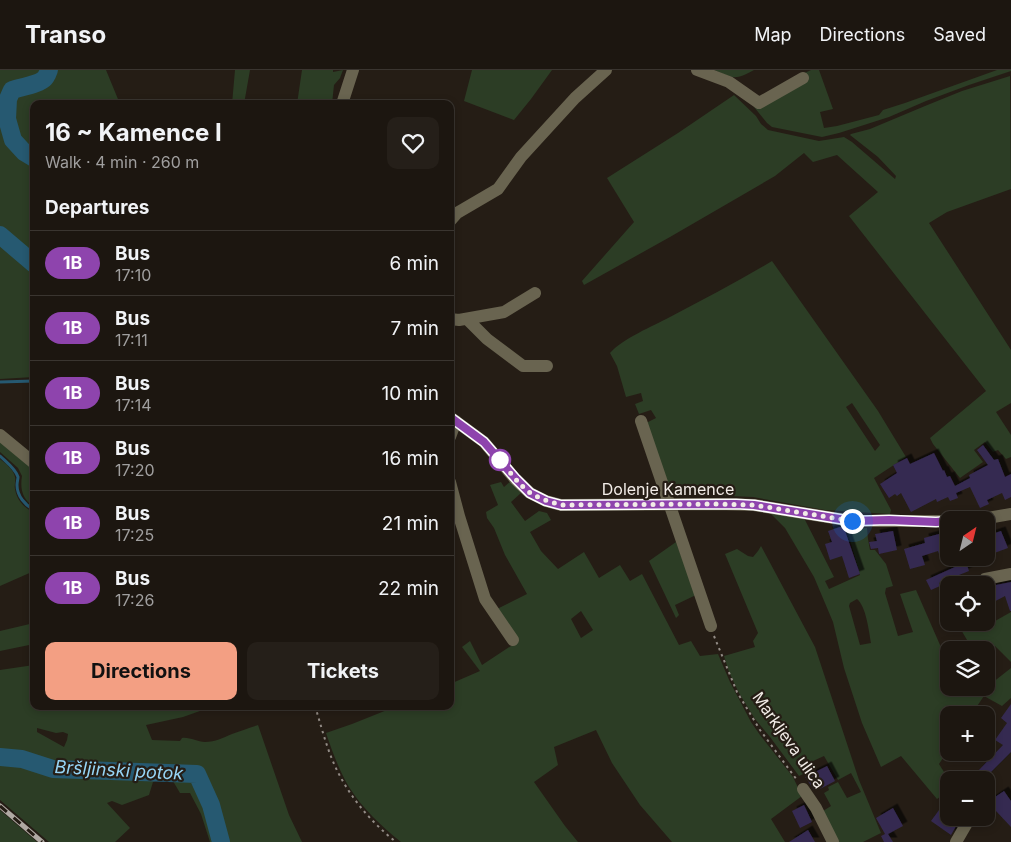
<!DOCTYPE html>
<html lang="en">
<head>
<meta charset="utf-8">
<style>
  body { margin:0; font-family:Inter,sans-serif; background:#251f19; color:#f1f3f6; height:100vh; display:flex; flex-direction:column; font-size:19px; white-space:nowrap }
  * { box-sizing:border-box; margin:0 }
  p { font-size:16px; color:#a09f9f }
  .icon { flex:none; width:28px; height:28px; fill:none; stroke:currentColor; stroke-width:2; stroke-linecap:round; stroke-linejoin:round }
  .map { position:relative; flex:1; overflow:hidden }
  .sheet { position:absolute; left:30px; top:30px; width:424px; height:610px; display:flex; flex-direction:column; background:#1c1610; border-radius:10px; box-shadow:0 2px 8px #0003,0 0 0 1px #3a3530 }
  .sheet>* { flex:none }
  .badge { padding:0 10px; border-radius:16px; font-size:18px; line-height:32px }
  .needle { width:32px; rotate:35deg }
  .controls { position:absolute; left:940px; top:441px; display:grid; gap:10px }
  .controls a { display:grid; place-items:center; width:55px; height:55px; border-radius:10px; background:#1c1610; box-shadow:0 2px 8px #0003,0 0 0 1px #3a3530; font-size:25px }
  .you { position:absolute; width:25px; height:25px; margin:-12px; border:4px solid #fff; border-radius:50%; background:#1a73e8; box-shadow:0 0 0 8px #1a73e833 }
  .map>.badge { position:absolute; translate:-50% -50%; box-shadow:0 0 0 2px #fff }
  h2 { padding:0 15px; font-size:19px; line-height:45px }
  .round { display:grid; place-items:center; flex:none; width:52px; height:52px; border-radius:10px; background:#251f19 }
  .summary { display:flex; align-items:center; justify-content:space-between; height:85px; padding:0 15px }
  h1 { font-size:24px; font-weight:700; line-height:38px }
  .cta { display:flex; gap:10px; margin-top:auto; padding:10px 15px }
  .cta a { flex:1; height:58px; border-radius:10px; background:#f39f83; color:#111; font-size:20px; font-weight:700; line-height:58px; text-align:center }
  .cta a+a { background:#251f19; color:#f1f3f6 }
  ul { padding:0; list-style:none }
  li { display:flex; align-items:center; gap:15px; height:65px; padding:0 15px; border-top:1px solid #3a3530 }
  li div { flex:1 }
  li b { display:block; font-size:19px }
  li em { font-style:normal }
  li .badge { min-width:55px; font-weight:700; text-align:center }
  header { display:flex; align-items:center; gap:30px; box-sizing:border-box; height:70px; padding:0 25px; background:#1c1610; border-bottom:1px solid #3a3530 }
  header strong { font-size:24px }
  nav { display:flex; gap:28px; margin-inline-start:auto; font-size:18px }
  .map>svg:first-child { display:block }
</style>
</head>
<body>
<header>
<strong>Transo</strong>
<nav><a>Map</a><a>Directions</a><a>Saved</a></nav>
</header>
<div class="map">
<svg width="1011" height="772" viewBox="0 0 1011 772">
  <defs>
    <filter id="shadow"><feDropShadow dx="4.5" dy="-4.5" stdDeviation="0" flood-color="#0009"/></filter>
  </defs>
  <rect width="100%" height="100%" fill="#251d15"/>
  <!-- grass -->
  <path fill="#2c3d25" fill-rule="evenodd" d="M0,0H46C38,18 19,7 9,18C1,27 2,32 2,43C2,48 1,55 2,59C6,73 22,87 34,93V192L32,191L0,163Z
    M52,0H106L120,34H34V83C9,70 13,57 10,32L16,23L44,13Z
    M235,0H250L244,34H232Z
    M302,0H333V2L343,0L340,8L334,15L332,34H297Z
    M472,0H552L531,29L514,50L464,31Z
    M714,0H754C734,11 734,8 714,0Z
    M811,0H819L833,39L820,42L824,58L837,56L879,45L883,40L905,33L997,0H1011V1L969,15L926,31L889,47L839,63L822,67L772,57L767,53L754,37L758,28L790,10Z
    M1010,6L1011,119L947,142L929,153L1011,280V333L996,342L1011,365V387L1006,389L998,380L993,382L985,372L974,380L983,392L960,408L933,374L930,368L986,321L849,146L878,122L837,85L813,92L804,83L775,106L670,167L584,215L582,211L634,152L607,108L678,63L734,25L756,46L761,54L768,60L819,71L844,67L852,72L895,109L896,106L878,87L850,65L851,64L870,59L925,36L962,21Z
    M0,171L34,197V262L31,270L34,271V307L0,309Z
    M772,191L878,341L906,387L874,408L891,440L890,444L825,440L753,427L730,426H693L670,425L644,354L656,348L651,340L639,344L635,334L643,331L641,323L626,327L617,296L610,283C622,269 653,256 670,247C704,229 739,211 772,191ZM852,333L880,375L875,381L846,337Z
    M0,370L34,397V436C22,430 20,418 22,406L18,398L0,382Z
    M0,389C5,393 14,400 15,407C16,411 14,415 15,419C17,431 24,437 34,443V501L0,516Z
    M511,411L521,423L511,432L525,451L539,441L547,443L551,450L530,462L541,481L558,499L584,482L599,508L620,495L630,511L642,504L679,575L691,571L700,586L718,584L730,612L751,652L760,665L793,707L802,726L771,749L785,772H672L640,735L612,693L596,660L554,677L558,695L534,712L565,756L578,772H401C381,756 363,739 349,717C339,700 332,681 326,663L352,654L397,636H450V614L480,601L462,577L470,571L482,595L517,572L497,539L527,524L505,485L494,458L487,448L486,442L498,435L490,415L501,412L504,417ZM581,541L593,560L581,568L571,549Z
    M767,440L804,448L834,507L825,511L829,519L860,505L847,459L867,458L868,469L870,480H875L886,494L893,516L886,518L885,523L898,566L913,562L900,524L916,520L947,591L949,590V618H981L983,620L1011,598V628L1002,636L984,626L971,645H949V679L939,694L949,710V721L937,729L901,686L881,697L862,653L844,598L833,552L814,507L785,458ZM857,529C866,536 869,561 871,573L860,575L849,536L850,533Z
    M676,472L696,525L675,535L679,545L676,548L649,491Z
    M761,476L815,577L859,710L881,763L863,772H836L823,741L831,736L824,723L829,720L828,717L838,712L847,728L861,722L851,703L838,710L824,686L813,691L816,698L799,706L770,667L755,649L739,623L729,602L724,586L755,577L753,571L758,563L725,484L737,479L748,486L753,487L758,481Z
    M962,505L967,515H949V533L941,513Z
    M1011,542V592L995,576L986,584V580H965L970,575L957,553L986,552L988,555Z
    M34,553V574L0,581V561Z
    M34,595V636H214L183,647L146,655L152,670L180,671L182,668C190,667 197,672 205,672C216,672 222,668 232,664C240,661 249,658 258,655L289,745L302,772H210L201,744L190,723H180L170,706L153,712L149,725L122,735L112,731L107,733L130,758L115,772H49L0,730V600ZM37,658L56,663L63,662L68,664L67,670L64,677L37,662Z
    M0,740L37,772H0Z"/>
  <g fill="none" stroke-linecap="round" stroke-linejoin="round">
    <!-- stream -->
    <path stroke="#265971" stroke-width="3" d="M0,312L34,311
      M0,386C6,392 15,398 18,407C18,409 17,412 17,415C17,426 25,435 34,440"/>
    <!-- river -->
    <path stroke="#265971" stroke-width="18" d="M34,88L24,82L13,70L7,49L8,29L12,20C21,17 40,14 45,8C46,7 49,1 49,0
      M0,165L34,194
      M0,687L22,689L53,699L197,704L211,735L221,772"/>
  </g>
  <!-- building -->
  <path fill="#352a51" filter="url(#shadow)" d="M983,375L994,390L998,389L1005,407L1011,404V427L1005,430L1002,423L987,430L989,434L980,438L970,417L956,423L958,428L950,431L948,427L937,432L936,429L911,442L901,423L897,426L895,424L889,428L880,414L897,403L893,395L907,388L910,394L934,383L943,401L944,400L947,407L950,406L955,416L970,408L969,405L988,395L977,380Z
    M840,457L844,458L860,504L849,508L842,486L830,490L825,474L832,472L828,461Z
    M893,461L897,480L879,484L878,478L871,479L869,472L877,471L875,464Z
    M1001,461L1008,478L986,486V466Z
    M939,464L943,476L949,473V488L941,490L938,481L922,486L925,495L910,499L904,479L925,473L924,468Z
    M966,492L969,501L939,513L940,516L931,520L926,510Z
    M1011,512V541H1010L1005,526L986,536V521L996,515Z
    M1011,634V682L985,708L978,701L1003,675L995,670L1007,653L1001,648Z
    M827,696L835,711L820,719L819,718L814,720L805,707Z
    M1004,721L1011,731V757L996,741L989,731Z
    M804,735L812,752L800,758L792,741Z
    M942,736L949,741V748H958L960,749L951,765L931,751Z
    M893,738L903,756L888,764L893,772H884L881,766L885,764L876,748Z
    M808,760L815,772H789Z"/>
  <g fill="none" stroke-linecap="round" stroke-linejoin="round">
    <!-- path -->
    <path stroke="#938c86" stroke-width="2" stroke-dasharray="2.5 4" stroke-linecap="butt" d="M714,566L737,622L760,660L797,710
      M315,636C320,652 324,668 330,684C343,719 367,749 396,772"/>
    <!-- minor -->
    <path stroke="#696450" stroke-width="12" d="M697,0L729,12L759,33L803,8
      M342,34L353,0
      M450,151L457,143L498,119L521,87L575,28L606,0
      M450,249L459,250L504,242L535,223
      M467,249L487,269L523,296H547
      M450,347L484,372L515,409L530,423L546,431L561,435L717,434L754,435L852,451H949
      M641,351L711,556
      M0,365L34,393
      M450,367L456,351
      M450,412L459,446L485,529L513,570
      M965,450L982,449L1011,444
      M985,509L1011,504
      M803,719L816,738L833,772
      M956,772L967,753L968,748"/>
    <!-- rail casing -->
    <g stroke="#b0a9a3" stroke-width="5">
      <path id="rail" d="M0,736L42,772"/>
    </g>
    <!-- rail -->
    <use href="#rail" stroke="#251d15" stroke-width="3" stroke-dasharray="9" stroke-linecap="butt"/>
  </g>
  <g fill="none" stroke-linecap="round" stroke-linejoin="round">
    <!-- line casing -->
    <g stroke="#fff" stroke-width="11">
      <path id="line" d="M450,347L484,372L516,409L530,423L546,431L561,435L736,434L754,435L852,451L889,450L936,452L949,451"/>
    </g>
    <!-- line -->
    <use href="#line" stroke="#8e44ad" stroke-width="8"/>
    <!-- walk -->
    <path stroke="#f2ece7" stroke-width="5" stroke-dasharray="0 9" d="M500,390L497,386C507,398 519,416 532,424C541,429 551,432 561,435L718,434L754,435L852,451"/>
  </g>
  <!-- markers -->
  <circle fill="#fff" stroke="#8e44ad" stroke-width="2.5" cx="500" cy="390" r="10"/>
  <g text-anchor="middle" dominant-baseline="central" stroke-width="4.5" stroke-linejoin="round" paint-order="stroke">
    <!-- street labels -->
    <g font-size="16" fill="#f2ece7" stroke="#251d15">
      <text x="668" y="419">Dolenje Kamence</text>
      <text transform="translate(789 670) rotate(55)">Markljeva ulica</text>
    </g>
    <!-- water labels -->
    <g font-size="18" font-style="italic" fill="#96d4f5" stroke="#251d15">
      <text transform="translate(119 700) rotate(3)">Bršljinski potok</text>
    </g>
  </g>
</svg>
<div class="controls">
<a><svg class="needle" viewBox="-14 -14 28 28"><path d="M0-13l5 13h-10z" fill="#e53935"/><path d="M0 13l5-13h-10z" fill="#a09f9f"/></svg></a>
<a><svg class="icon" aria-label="locate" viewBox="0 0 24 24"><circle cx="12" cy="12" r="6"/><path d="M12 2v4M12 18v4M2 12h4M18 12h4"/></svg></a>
<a><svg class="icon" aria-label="layers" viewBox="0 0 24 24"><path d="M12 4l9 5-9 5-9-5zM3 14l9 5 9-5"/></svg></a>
<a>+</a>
<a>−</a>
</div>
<div class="you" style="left:852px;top:451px"></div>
<section class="sheet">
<div class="summary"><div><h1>16 ~ Kamence I</h1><p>Walk · 4 min · 260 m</p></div><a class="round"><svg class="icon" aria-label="heart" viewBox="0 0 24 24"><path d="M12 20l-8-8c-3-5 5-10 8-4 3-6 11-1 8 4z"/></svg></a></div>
<h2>Departures</h2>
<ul>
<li><span class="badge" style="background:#8e44ad;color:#fff">1B</span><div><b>Bus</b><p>17:10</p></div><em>6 min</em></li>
<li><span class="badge" style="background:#8e44ad;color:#fff">1B</span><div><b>Bus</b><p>17:11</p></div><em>7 min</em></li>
<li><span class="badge" style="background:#8e44ad;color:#fff">1B</span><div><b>Bus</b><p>17:14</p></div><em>10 min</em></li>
<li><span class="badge" style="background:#8e44ad;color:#fff">1B</span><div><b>Bus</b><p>17:20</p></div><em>16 min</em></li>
<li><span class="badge" style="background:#8e44ad;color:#fff">1B</span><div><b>Bus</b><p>17:25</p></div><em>21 min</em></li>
<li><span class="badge" style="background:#8e44ad;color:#fff">1B</span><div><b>Bus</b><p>17:26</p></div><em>22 min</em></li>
</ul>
<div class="cta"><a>Directions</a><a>Tickets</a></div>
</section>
</div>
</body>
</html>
